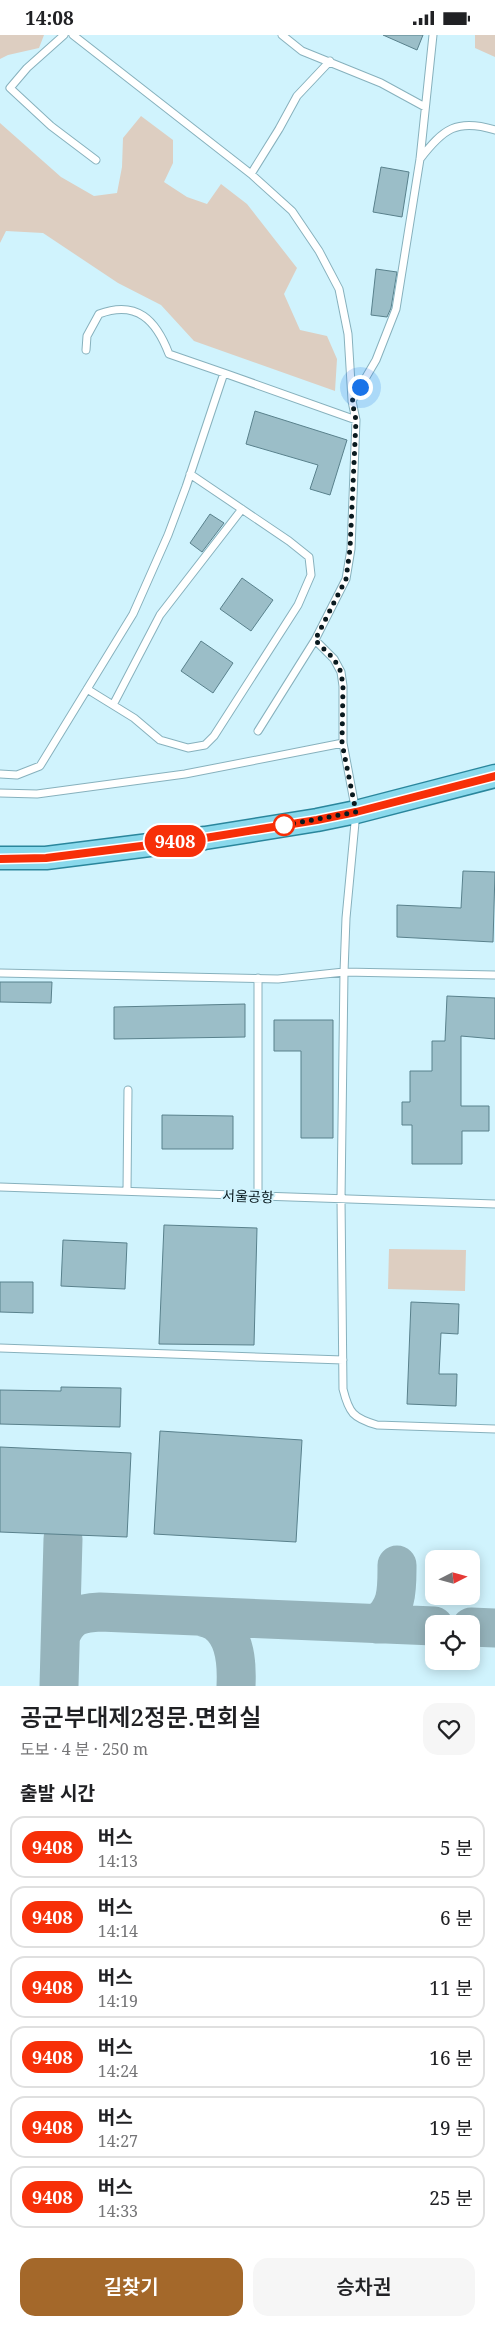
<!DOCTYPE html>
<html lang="ko">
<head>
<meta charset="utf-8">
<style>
  body { margin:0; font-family:"Noto Serif","Noto Sans KR",serif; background:#f6f6f6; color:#202124; height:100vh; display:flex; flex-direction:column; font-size:19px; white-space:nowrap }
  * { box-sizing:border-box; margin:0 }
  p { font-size:16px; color:#757577 }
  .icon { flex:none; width:28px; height:28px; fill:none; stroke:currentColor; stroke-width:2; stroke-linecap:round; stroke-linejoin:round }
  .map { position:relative; height:1651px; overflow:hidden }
  .drawer { display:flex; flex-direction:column; background:#fff; flex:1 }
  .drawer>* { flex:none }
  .badge { padding:0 10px; border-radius:16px; font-size:18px; line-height:32px }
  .needle { width:32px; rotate:84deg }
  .buttons { position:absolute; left:425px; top:1515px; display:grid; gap:10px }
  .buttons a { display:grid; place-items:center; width:55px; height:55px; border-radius:10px; background:#fff; box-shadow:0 2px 12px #0003; font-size:25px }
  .you { position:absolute; width:25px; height:25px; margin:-12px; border:4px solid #fff; border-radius:50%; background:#1a73e8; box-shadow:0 0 0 8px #1a73e833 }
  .map>.badge { position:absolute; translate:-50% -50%; box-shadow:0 0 0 2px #fff }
  h2 { padding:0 20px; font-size:19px; line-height:45px }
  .round { display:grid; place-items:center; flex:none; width:52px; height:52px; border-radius:15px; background:#f6f6f6 }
  .head { display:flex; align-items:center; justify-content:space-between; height:85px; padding:0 20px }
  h1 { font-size:24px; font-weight:600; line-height:38px }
  .primary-button { display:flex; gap:10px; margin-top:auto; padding:10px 20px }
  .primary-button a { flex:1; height:58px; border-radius:15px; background:#a4682a; color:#fff; font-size:20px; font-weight:600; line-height:58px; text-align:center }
  .primary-button a+a { background:#f6f6f6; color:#202124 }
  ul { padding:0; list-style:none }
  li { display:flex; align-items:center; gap:15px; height:62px; margin:0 10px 8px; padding:0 10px; border:2px solid #e0e0e0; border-radius:15px }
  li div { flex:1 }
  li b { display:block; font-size:19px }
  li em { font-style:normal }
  li .badge { min-width:55px; font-weight:700; text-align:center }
  .status { display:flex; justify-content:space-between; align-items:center; height:35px; padding:0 25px; background:#fff; direction:ltr }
  .status svg { height:14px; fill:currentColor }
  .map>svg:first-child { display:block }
</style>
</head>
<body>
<div class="status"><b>14:08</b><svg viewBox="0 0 49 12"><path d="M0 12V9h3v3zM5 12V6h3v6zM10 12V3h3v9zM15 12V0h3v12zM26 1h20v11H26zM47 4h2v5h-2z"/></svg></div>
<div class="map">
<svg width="495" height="1651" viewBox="0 0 495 1651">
  <rect width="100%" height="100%" fill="#d0f3fd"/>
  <!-- green -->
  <path fill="#ddcec1" d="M0,0H44L39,13L8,20L0,24Z
    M475,0H495V22L475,13Z
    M141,81L173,105V128L164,147L187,162L207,169L221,149L247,169L297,233L284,259L300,295L327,301L337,324L335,356L194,306L161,270L118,248L43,198L6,196L0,208V88L61,142L94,161L117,158L122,132L123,103Z
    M389,1214L466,1215L465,1256L388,1254Z"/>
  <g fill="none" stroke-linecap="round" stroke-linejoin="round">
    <!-- taxiway -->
    <path stroke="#96b4bc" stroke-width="39" d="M202,1582C207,1583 213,1585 217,1588C236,1602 237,1630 236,1651
      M377,1589C398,1574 397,1554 397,1530
      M471,1592L495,1593
      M61,1600C69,1581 80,1578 100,1577L434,1591
      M59,1651L63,1504"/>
  </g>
  <!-- building -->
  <path fill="#9bbec8" stroke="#59818c" d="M383,0H423L417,15Z
    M381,132L409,137L402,182L373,177Z
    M376,234L397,237L391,273L387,282L371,280Z
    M255,376L347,405L330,460L310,454L318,430L246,409Z
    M210,479L224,488L202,517L190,508Z
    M242,543L273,565L251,596L220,574Z
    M201,606L233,628L213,658L181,636Z
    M463,836L495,837L493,907L397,902V870L461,873Z
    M0,947H52L51,968L0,967Z
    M447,961L495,963V1004L461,1001V1071H489V1096H462V1129H412V1090H402V1067H410V1036H432V1006H445Z
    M245,969V1002L114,1004V972Z
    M274,985H333V1103H301V1016H274Z
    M162,1080L233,1081V1114H162Z
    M164,1190L257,1193L254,1310L159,1309Z
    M63,1205L127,1208L125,1254L61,1251Z
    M0,1247H33V1278L0,1277Z
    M411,1267L459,1269L458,1299L441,1298L439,1339H457L456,1371L407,1369Z
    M61,1352L121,1353L120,1392L0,1389V1355L61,1356Z
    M160,1396L302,1405L296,1507L154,1499Z
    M0,1412L131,1418L127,1502L0,1497Z"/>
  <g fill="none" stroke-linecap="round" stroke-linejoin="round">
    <!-- service casing -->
    <g stroke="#87b1bd" stroke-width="9">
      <path id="service" d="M64,0L27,33L10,53L51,91L96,125
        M73,0L251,139L292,176L319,216L339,254L348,299L352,365
        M282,0L302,16L381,48L425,72
        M420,124C443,94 457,83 495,95
        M251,139L279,94L297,61L330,26
        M86,315L87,301L99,279C137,265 156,285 169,319L224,338
        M315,605L334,624L341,637L343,651V708L356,777L346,883L344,937L341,1164L343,1354C349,1378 353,1383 377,1390L495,1394
        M87,654L134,683L160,705L188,713L205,710L214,701L298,570L311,540L309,522L289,506L190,439
        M113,670L160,580L242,474
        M258,696L315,605L346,544L351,514L356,385L352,366L376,325L396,274L420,124L433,0
        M0,739L17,740L40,731L133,579L168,500L186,452L224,338L356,385
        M0,758L37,759L185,739L343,708
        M0,938L278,944L344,937L495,940
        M258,943V1161
        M0,1152L495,1169
        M127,1156L128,1055
        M0,1313L343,1325"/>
    </g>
    <!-- primary casing -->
    <g stroke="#2a869c" stroke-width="25">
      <path id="primary" d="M0,823H46L205,803L317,785L356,777L495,741"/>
    </g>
    <!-- service -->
    <use href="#service" stroke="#fff" stroke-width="7"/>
    <!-- primary -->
    <use href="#primary" stroke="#8ad9ec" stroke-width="22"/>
  </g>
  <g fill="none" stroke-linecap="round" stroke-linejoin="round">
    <!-- line casing -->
    <g stroke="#fff" stroke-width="11">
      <path id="line" d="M0,824L46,823L205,803L317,785L356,777L495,741"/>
    </g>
    <!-- line -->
    <use href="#line" stroke="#f72f08" stroke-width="8"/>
    <!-- walk -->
    <path stroke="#0a1a1f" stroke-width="5" stroke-dasharray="0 9" d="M284,790L280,791L356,777L342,708L343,651L341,637L334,624L315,605L346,544L350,514L356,385L352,366L360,352"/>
  </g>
  <!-- markers -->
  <circle fill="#fff" stroke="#f72f08" stroke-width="2.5" cx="284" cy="790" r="10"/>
  <g text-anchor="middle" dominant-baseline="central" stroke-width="4" stroke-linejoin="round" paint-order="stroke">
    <!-- street labels -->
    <g font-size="14" fill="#0a1a1f" stroke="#d0f3fd">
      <text transform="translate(248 1161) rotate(2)">서울공항</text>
    </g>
  </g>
</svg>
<div class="buttons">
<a><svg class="needle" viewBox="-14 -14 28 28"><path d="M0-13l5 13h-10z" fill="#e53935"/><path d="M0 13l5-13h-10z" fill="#757577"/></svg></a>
<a><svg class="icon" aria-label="locate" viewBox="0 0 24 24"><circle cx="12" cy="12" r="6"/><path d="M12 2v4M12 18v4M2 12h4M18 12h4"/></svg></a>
</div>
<div class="you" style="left:360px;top:352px"></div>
<b class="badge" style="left:175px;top:806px;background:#f72f08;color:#fff">9408</b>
</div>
<section class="drawer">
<div class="head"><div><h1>공군부대제2정문.면회실</h1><p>도보 · 4 분 · 250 m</p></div><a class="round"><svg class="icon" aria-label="heart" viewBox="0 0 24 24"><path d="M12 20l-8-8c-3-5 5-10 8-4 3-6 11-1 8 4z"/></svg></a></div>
<h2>출발 시간</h2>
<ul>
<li><span class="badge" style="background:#f72f08;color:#fff">9408</span><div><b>버스</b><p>14:13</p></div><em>5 분</em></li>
<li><span class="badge" style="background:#f72f08;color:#fff">9408</span><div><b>버스</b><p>14:14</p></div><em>6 분</em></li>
<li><span class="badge" style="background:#f72f08;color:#fff">9408</span><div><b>버스</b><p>14:19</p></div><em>11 분</em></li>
<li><span class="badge" style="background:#f72f08;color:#fff">9408</span><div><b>버스</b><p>14:24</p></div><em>16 분</em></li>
<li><span class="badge" style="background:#f72f08;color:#fff">9408</span><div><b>버스</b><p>14:27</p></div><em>19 분</em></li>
<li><span class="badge" style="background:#f72f08;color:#fff">9408</span><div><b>버스</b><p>14:33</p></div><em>25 분</em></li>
</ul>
<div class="primary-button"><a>길찾기</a><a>승차권</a></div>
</section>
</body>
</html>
